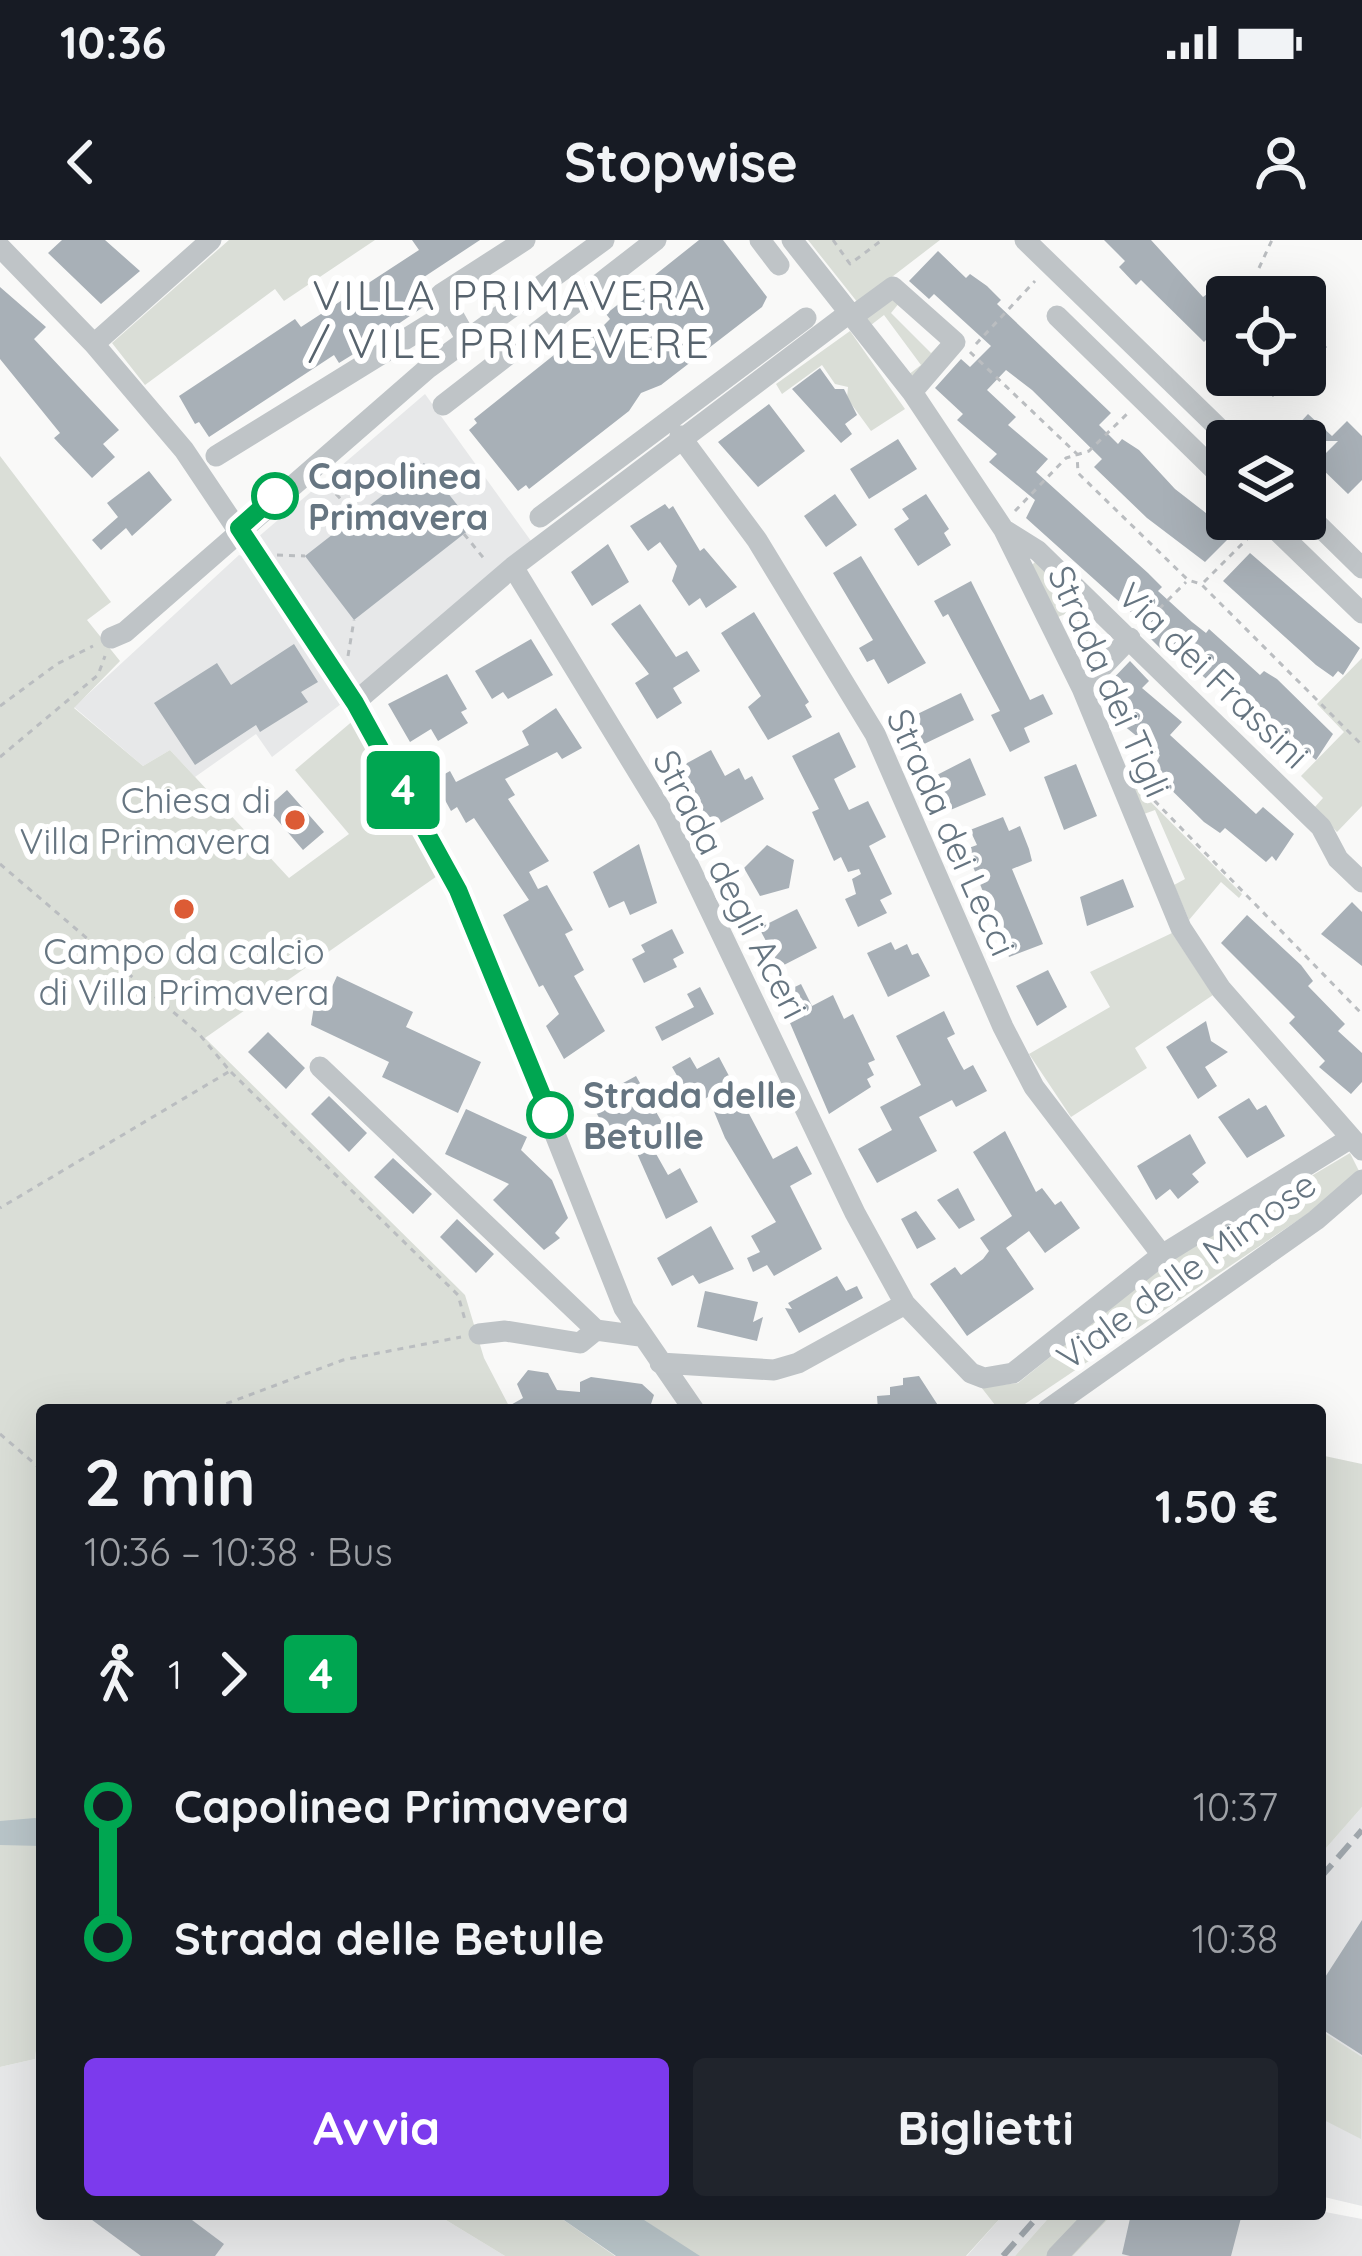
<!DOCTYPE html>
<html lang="it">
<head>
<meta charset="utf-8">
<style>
  body { margin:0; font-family:Quicksand,sans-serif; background:#20242c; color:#f1f3f6; height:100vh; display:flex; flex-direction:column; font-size:45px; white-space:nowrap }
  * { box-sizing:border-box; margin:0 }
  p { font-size:39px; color:#9ea1a6 }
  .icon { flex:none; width:66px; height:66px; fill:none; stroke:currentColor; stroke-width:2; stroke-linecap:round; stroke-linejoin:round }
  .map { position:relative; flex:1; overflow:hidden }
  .details { position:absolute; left:36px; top:1164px; width:1290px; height:816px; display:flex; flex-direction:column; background:#171b24; border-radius:12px; box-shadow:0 12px 48px #0002 }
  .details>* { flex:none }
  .badge { padding:0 24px; border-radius:9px; font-size:42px; line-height:78px }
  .buttons { position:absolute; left:1206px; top:36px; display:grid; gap:24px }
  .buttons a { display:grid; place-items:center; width:120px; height:120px; border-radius:12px; background:#171b24; box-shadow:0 12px 48px #0002; font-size:60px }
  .map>.badge { position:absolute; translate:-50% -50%; box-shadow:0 0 0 6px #fff }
  .legs { display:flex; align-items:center; gap:18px; height:132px; padding:0 48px; font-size:39px }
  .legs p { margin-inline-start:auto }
  .headline { display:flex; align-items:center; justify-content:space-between; height:204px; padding:0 48px }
  h1 { font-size:66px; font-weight:700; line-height:90px }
  .button { display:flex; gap:24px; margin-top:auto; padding:24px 48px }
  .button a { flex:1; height:138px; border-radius:12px; background:#7c3aed; color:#fff; font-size:48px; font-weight:700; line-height:138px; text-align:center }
  .button a+a { background:#20242c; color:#f1f3f6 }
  ul { padding:0 48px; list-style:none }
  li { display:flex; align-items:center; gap:42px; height:132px; font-size:45px }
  li i { display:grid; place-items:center; width:18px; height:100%; margin:0 15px; background:currentColor }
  li i::after { content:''; width:30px; height:30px; margin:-15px; border:9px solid; border-radius:50%; background:#171b24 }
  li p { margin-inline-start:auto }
  li:first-child i { background:linear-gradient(#0000 50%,currentColor 0) }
  li:last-child i { background:linear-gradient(currentColor 50%,#0000 0) }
  .status { display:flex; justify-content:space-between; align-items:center; height:84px; padding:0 60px; background:#171b24; direction:ltr }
  .status svg { height:33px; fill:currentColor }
  header { display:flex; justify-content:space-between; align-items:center; height:156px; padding:0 48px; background:#171b24; font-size:54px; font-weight:700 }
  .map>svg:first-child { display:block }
</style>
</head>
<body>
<div class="status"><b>10:36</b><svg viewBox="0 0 49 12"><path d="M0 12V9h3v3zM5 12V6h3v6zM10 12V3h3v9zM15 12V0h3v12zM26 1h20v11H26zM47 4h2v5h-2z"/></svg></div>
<header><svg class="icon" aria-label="back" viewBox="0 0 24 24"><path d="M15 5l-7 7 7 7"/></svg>Stopwise<svg class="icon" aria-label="person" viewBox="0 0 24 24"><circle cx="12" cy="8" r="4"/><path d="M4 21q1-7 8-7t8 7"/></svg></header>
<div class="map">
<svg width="1362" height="2016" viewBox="0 0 1362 2016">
  <rect width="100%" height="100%" fill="#f9f9f8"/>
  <!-- built -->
  <path fill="#e7e8e9" d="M425,154L531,301L358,450L257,298Z
    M239,315L247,318L341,464L272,517L256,494L195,537L170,510L143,526L74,467Z
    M1362,1567V1966L1320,1956V1615Z
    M42,1763V1974H436L505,2016H0V1827L35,1819Z
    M1320,1971L1362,1979V2016H1073L1113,1974Z
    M1004,1974H1052L1015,2016H967Z"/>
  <!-- green -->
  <path fill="#daded7" d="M229,0H375L284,61L275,49L145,145L112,103Z
    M808,0H940L858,63Z
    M890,53L900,62L891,73L931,113L941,103L914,144L908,135L921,125L884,75L871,85L864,75Z
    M850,91L905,169L871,191L847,158L848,147L835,144L822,125L782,154L776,144Z
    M0,216L111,362L87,380L120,421L74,468L143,526L170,510L289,638L349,594L295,530L355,479L440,634L205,798L465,1055L484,1118L511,1170H42V1763L35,1819L0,1827Z
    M1036,321L1069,352L1060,362L1108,406L1085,437L1079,425L1091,419L1070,372L1058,377L1032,325Z
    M1362,418V566L1337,592L1314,568L1323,558L1301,536L1344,492L1317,464Z
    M1131,542L1242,654L1239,658L1221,642L1189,680L1174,645L1185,639L1155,570L1144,574Z
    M1172,693L1213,755L1135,808L1147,828L1071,877L1029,814L1110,767L1090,732Z
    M1350,913L1359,931L1331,958L1016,1170H999L981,1147L1018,1143L1170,1020Z
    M1320,1215L1362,1224V1567L1320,1615Z
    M1320,1790L1362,1817L1361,1899L1320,1878Z
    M436,1974H555L615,2016H505Z
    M635,1974H1004L966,2016H698Z
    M1052,1974H1113L1073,2016H1015Z"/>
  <!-- water -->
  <path fill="#b9c5c9" d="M35,1578L42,1580V1606L0,1605V1581Z
    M555,1974H635L700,2016H616Z"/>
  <!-- building -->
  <path fill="#a8b0b7" d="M62,0H105L140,31L101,64L48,13Z
    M412,0H480L424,37L429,63L360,110L339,123L334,115L209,197L199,182L195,184L179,156L295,79L301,87L419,10Z
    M699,0H723L767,57L762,67L661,145L641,153L629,171L529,249L526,245L518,251L469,190L477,183L474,179L574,99L577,104L603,86L610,79L606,74Z
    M1104,0H1151L1203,57L1214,49L1227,61V78L1204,102L1141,40L1136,45L1119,27L1125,21Z
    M938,11L966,38L970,34L987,46L1001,60L997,64L1111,173L1099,185L1118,204L1122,199L1139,210L1175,249L1233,294L1205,322L1147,278L1094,227L1102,219L1032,150L1006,130L987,150L1016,177L1008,185L1048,219L1036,232L1148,333L1162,347L1158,351L1192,382L1206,393L1209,389L1260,435L1264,431L1277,439L1333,494L1316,520L1311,516L1306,522L1289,510L1227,451L1224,454L1184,420L1180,423L1164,412L1150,398L1154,393L1026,278L1035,260L989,222L997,214L957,180L963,174L935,148L961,119L970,127L991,106L934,54L929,59L909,41Z
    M0,47L46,87L34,99L119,190L103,204L115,217L92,238L54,198L60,193L0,119Z
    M1305,85L1327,107L1305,131Z
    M820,128L835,149H844L857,175L845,184L852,194L841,203L792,149Z
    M1250,135H1294L1273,157Z
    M769,164L805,211L758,247L718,202Z
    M1308,174L1332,196L1347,181L1362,196V240L1348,254L1316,223L1338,201H1283Z
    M898,199L917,229L869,259L850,229Z
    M424,223L474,286L354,380L305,316Z
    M149,231L172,260L132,296L126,288L101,310L92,300L118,277L107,263Z
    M835,254L857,285L826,307L804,276Z
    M926,254L949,289L944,293L951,305L918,326L894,289L909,279L902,269Z
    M665,264L669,269L673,266L700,311L704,308L737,347L706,368L700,358L689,366L672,341L677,326L660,302L648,311L630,286Z
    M608,304L629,342L592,366L571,332Z
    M1250,313L1360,408L1343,435L1338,431L1333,437L1316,425L1223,341Z
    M861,316L926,423L888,444L874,419L867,422L859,408L873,400L833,333Z
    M971,341L1030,460L1043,454L1053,474L1024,488L1030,502L1010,512L991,475L1000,471L948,374L943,377L934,361Z
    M640,364L676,417L687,411L700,431L673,448L682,463L657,479L635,443L649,434L611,384Z
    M754,372L809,462L805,465L812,477L768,500L748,467L761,456L721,393Z
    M531,399L553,435L508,459L503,452L492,459L475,431Z
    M294,404L318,442L301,452L308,462L260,492L256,485L195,525L154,463L217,423L231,445Z
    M1130,421L1149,441L1142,448L1182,482L1170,495L1256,574L1263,567L1294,594L1276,621L1272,616L1266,622L1225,588L1220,593L1204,582L1152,531L1160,515L1123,485L1130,469L1106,446Z
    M447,434L467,469L461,472L468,483L438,501L431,489L410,502L388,464Z
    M961,453L974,480L920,506L907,479Z
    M556,468L582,508L562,519L557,512L505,539L515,555L508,559L549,621L529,632L538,649L547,645L573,690L565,694L584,730L574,736L605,791L564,819L546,786L559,774L543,745L539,747L503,675L529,660L474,578L466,583L457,567L451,571L434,540L450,531L456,542L529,505L522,491Z
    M839,492L856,527L834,539L849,570L868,561L886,597L869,606L892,654L880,660L887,673L858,687L845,659L856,654L852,639L861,634L859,629L848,632L841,617L834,621L812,572L819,569L792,516Z
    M711,510L725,536L739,528L745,540L752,536L764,559L706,591L678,528Z
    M970,518L986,555L948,571L933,537Z
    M1076,524L1097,576L1064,590L1044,537Z
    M287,550L324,592L303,610L267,568Z
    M1003,577L1009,591L1020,586L1029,609L1032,621L1012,629L1043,704L1009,717L966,609L977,605L970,590Z
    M639,604L657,663L630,675L624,661L609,668L593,632Z
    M767,605L794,620L789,648L760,656L744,628Z
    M1123,639L1134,667L1087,686L1080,657Z
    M1352,662L1362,672V726L1321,694Z
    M797,669L817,708L780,727L759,688Z
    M1247,675L1301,725L1313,741L1308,746L1345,784L1338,791L1362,813V842L1351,854L1319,827L1325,821L1289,783L1295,777L1221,703Z
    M672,689L684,713L673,719L677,727L644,743L632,719L645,712L641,705Z
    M891,702L895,710L907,704L912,715L918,713L930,736L888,757L867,713Z
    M1048,730L1067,767L1037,786L1016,746Z
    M337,736L413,772L406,787L481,822L458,873L382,837L389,822L311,785L314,766L322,769Z
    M801,744L812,766L833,755L844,779L853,774L875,820L868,823L874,835L867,839L871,847L829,874L778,755Z
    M700,747L714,774L662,801L655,787L694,767L687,754Z
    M944,771L955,794L947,798L961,825L964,830L973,825L987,851L956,867L952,860L919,877L937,911L877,943L858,909L892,890L880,867L921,845L896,796Z
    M1206,781L1211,801L1228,812L1205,827L1217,846L1198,859L1166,807Z
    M268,792L305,828L286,849L248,812Z
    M690,817L697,829L719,817L773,919L797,906L812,934L790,946L822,1009L774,1036L767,1025L753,1032L747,1018L760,1012L751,996L776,982L725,898L708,857L694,865L672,827Z
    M636,836L664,886L646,896L668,935L680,928L698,962L666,979L632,902L617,911L590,861Z
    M329,856L367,893L349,912L311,874Z
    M1249,858L1257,870L1266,865L1285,896L1247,918L1218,877Z
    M466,869L527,897L521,910L552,940L568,978L555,993L560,998L544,1010L493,960L509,944L445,914Z
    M1005,891L1036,952L1042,948L1055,965L1061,961L1080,988L1045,1013L1029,991L1006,1008L1034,1049L967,1096L930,1044L955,1027L961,1035L983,1019L989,1011L980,998L1012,976L973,912Z
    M1190,894L1206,923L1192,934L1199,942L1178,959L1170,949L1156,960L1137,926Z
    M393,918L432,954L413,974L374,937Z
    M958,948L975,980L959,989L937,960Z
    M916,971L936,999L917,1009L901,979Z
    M457,979L494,1014L476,1033L440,997Z
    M711,986L734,1029L699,1044L693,1035L672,1046L657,1018Z
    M837,1036L846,1051L857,1046L863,1058L799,1093L785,1068L792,1069L788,1063Z
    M705,1051L758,1062L753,1082L763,1077L757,1101L697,1087Z
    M528,1130L548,1133L557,1150L580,1152V1142L591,1137L642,1144L654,1155L651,1164L640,1170L573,1165L572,1170H502L523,1158L517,1144Z
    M919,1136L941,1170H878L877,1156L890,1155V1147L903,1145V1138Z
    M1362,1680V1815L1320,1788V1745Z
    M84,1974H184L224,2004L215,2016H141Z
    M1131,1974H1242L1231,2016H1130L1122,2014Z"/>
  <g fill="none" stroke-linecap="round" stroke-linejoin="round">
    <!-- path -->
    <path stroke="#babdc0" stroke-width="3" stroke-dasharray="6 6" stroke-linecap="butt" d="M833,0L850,24L882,0
      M1259,28L1272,0
      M976,104L1035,41
      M970,112L1077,214L1078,233L1188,340L1201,344L1362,505
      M328,245L356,276
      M1015,271L1066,218L1089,211L1128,173
      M464,294L486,321
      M277,315L305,316
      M1204,342L1252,294
      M1142,386L1186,342
      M348,416L354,380
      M0,466L57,424L93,406
      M0,517L98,435L105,416
      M1146,552L1362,774
      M0,624L199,794L230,831L0,968
      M231,832L458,1055L465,1080
      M191,1170L220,1166L343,1120L461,1097
      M0,1194L42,1230"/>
    <!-- minor -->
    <path stroke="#bfc4c7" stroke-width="21" d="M760,0L779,25
      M792,0L912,152L1004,290L1082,448L1181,688L1221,749L1362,910
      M1025,0L1232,201
      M0,7L94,104L184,210L354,463L458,650L624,1068L694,1170
      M1057,76L1227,242
      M852,77L893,47L955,102L912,152
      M467,100L441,54L525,0
      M94,104L211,0
      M443,165L656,0
      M680,196L757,300L875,494L1003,787L1034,847L1162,1015
      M216,216L451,71
      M1305,272L1362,328
      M540,277L806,78
      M1265,279L1362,373
      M1006,291L1038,311L1321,587L1338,619L1362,642
      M513,327L665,576L855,973L905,1064L971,1133L984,1138L1013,1133L1162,1015L1351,898
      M111,398L125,392L427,129L604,0
      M1082,448L1130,398
      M354,463L513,327L849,73
      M320,827L596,1090L640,1096
      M479,1094L505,1091L580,1103L596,1090
      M660,1123L774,1130L798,1123L905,1064
      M1047,1170L1316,980L1362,940
      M1057,2016L1097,1974"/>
    <!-- rail -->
    <path stroke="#a1a8ae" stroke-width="6" stroke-dasharray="18 9" stroke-linecap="butt" d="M1320,1638L1362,1590
      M1003,2016L1040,1974"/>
  </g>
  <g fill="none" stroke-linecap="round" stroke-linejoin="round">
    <!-- line-1 casing -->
    <g stroke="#fff" stroke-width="27">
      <path id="line-1" d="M275,256L239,288L355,463L458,650L550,875"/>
    </g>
    <!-- line-1 -->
    <use href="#line-1" stroke="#00a651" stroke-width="18"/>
  </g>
  <!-- markers -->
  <g fill="#fff" stroke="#00a651" stroke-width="6">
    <circle cx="275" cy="256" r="21"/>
    <circle cx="550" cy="875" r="21"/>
  </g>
  <g fill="#dc5b35" stroke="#fff" stroke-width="4.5">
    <circle cx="295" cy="580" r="12"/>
    <circle cx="184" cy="669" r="12"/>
  </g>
  <g text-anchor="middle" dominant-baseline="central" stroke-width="12" stroke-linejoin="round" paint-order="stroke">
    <!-- stop labels -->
    <g font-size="36" font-weight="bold" fill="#667581" stroke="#fff" text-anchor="start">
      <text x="308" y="235">Capolinea<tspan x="308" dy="41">Primavera</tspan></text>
      <text x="583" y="854">Strada delle<tspan x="583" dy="41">Betulle</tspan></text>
    </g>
    <!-- street labels -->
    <g font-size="36" fill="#667581" stroke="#fff">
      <text transform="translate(1214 435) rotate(44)">Via dei Frassini</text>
      <text transform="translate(1110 441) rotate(66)">Strada dei Tigli</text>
      <text transform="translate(952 592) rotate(66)">Strada dei Lecci</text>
      <text transform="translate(731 644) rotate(63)">Strada degli Aceri</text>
      <text transform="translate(1186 1030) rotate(-36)">Viale delle Mimose</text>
    </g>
    <!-- poi labels -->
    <g font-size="36" fill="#667581" stroke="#fff" text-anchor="end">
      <text x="271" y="559">Chiesa di<tspan x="271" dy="41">Villa Primavera</tspan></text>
      <text x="184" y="710" text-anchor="middle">Campo da calcio<tspan x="184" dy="41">di Villa Primavera</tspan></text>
    </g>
    <!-- quarter labels -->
    <g font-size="42" letter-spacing="3" fill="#57636d" stroke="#fff">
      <text x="510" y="54">VILLA PRIMAVERA<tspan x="510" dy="48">/ VILE PRIMEVERE</tspan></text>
    </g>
  </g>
</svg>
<div class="buttons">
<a><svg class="icon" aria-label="locate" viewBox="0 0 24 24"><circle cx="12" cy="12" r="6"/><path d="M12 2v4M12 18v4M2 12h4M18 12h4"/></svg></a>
<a><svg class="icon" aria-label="layers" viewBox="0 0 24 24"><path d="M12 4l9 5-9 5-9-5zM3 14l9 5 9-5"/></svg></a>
</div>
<b class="badge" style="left:403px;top:550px;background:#00a651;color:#fff">4</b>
<section class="details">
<div class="headline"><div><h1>2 min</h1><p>10:36 – 10:38 · Bus</p></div><b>1.50 €</b></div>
<div class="legs"><svg class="icon" aria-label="walk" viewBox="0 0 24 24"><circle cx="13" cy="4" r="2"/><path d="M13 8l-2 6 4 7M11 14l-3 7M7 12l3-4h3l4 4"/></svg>1<svg class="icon" aria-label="forward" viewBox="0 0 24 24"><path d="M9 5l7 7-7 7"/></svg><b class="badge" style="background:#00a651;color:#fff">4</b></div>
<ul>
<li><i style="color:#00a651"></i><b>Capolinea Primavera</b><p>10:37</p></li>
<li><i style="color:#00a651"></i><b>Strada delle Betulle</b><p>10:38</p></li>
</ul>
<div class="button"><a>Avvia</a><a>Biglietti</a></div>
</section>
</div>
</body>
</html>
